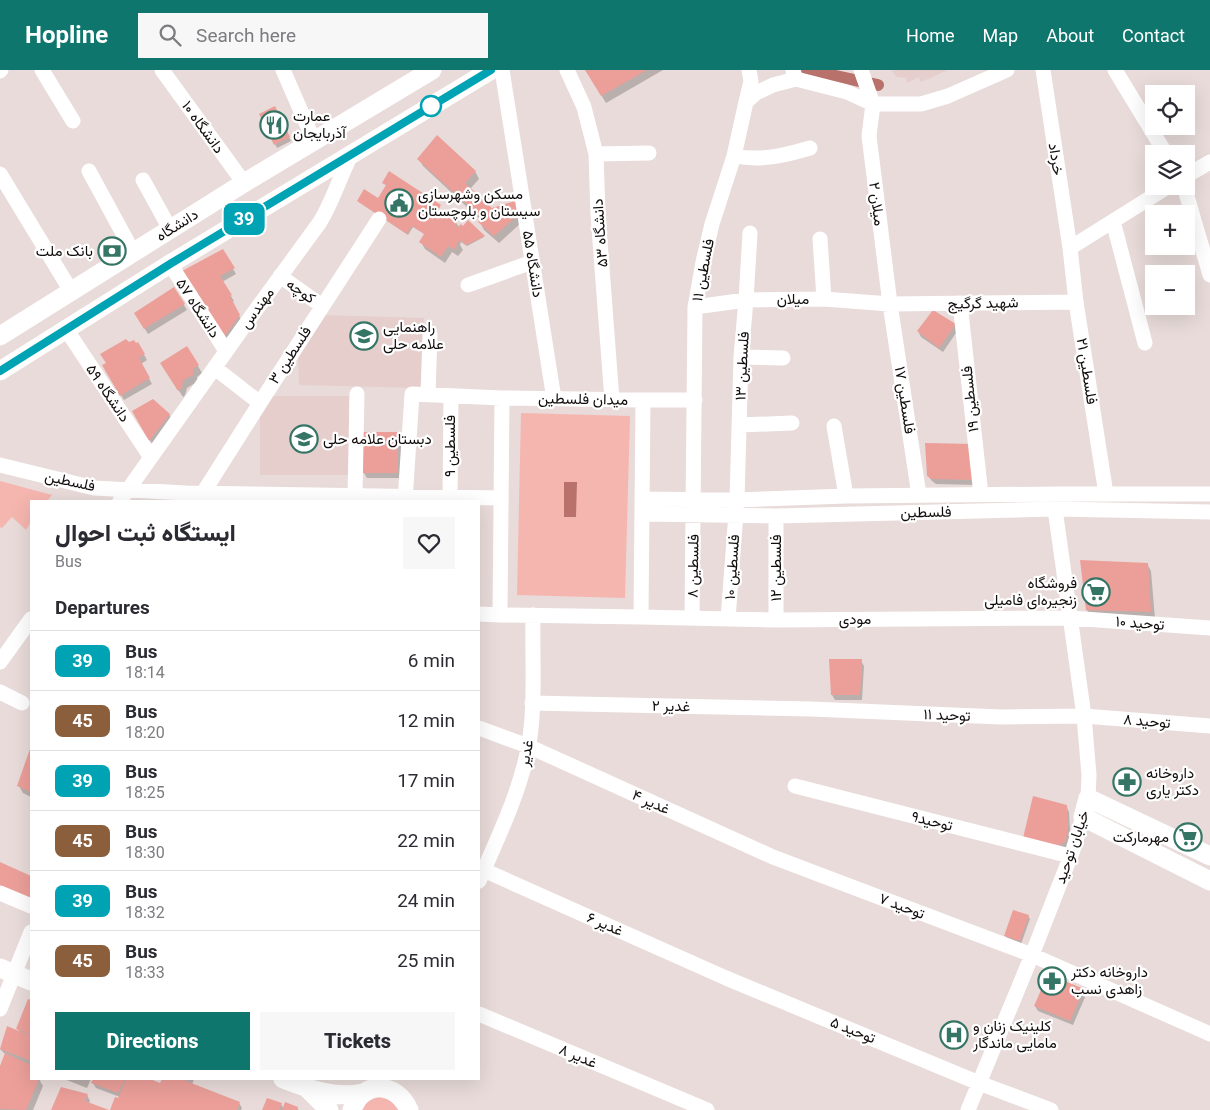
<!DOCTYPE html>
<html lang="en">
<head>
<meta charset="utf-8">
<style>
  body { margin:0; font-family:Roboto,Vazirmatn,sans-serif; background:#f7f7f7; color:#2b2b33; height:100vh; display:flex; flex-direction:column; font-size:19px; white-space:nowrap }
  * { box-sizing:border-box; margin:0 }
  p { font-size:16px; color:#7c7c81 }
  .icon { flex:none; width:28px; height:28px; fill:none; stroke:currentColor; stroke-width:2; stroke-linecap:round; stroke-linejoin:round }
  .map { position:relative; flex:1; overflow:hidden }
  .panel { position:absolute; left:30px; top:430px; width:450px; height:580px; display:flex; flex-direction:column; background:#fff; border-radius:0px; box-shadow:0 5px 20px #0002 }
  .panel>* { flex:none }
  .badge { padding:0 10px; border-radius:8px; font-size:18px; line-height:32px }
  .tools { position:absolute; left:1145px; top:15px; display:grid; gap:10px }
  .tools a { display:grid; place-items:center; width:50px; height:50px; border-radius:0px; background:#fff; box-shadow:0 5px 20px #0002; font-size:25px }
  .map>.badge { position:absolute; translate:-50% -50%; box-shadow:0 0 0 2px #fff }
  h2 { padding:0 25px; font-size:19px; line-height:45px }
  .round { display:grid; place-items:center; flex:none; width:52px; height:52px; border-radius:0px; background:#f7f7f7 }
  .head { display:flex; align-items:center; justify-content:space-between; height:85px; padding:0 25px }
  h1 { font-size:24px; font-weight:800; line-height:38px }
  .primary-button { display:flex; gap:10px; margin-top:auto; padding:10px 25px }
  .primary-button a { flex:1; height:58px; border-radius:0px; background:#0f766e; color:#fff; font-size:20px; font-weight:800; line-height:58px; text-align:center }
  .primary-button a+a { background:#f7f7f7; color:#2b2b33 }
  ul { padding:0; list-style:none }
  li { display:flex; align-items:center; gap:15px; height:60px; padding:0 25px; border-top:1px solid #e1e1e2 }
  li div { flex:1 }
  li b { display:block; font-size:19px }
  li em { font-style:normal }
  li .badge { min-width:55px; font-weight:700; text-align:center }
  header { display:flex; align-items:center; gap:30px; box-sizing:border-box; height:70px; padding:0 25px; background:#0f766e; color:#fff }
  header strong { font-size:24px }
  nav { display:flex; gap:28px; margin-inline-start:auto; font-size:18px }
  .search { width:350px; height:45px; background:#f7f7f7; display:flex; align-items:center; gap:12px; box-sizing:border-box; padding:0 18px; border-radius:0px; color:#7c7c81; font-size:19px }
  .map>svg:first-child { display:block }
</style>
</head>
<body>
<header>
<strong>Hopline</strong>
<div class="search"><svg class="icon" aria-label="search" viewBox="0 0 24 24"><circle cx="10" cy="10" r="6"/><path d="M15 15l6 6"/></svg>Search here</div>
<nav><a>Home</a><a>Map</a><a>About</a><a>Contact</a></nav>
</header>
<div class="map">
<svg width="1210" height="1040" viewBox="0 0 1210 1040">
  <rect width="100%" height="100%" fill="#e8dbd9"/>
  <!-- built -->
  <path fill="#e5cecc" d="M892,0H948L921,12L919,7L907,13L906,8L896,7Z
    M318,245L424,248L423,318L299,315L298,284Z
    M260,326H349V405H260Z"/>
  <!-- green -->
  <path fill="#f6b6b0" d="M521,343L630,346L625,528L517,525Z
    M0,411L52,425L47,431H31V452L26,460L12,447L2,458L0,457Z
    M378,1027L390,1030L399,1040H361L367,1032Z"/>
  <!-- water -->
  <path fill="#b9716b" d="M564,412H577L576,447H564Z"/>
  <!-- shadow -->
  <path fill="#0003" d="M586,0H663L606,33Z
    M274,38L291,71L277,78L260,44Z
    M419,89L475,101L479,109L470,119L492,139L515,132L522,152L499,173L484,160L480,152L481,150L423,96Z
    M384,114L440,136L437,144L448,151L449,148L456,153L459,157L463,158L468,152L484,167L467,176L461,172L460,175L463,180L458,186L452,182L445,193L425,179L421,172L425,164L413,157L408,165L359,132L358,131L378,130L387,116Z
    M222,180L236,204L222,212L234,231L231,232L242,251L228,271L211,246Z
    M174,219L187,240L148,264L135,243Z
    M955,255L958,260L943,282L921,267L918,261Z
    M129,274H138L147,290L141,294L152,314L124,330L104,296Z
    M187,277L202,303L197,307V312L187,318L185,325L183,327L161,293Z
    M133,342L169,344L172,350L153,375Z
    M398,364L401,369V408H367L364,403Z
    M927,375L979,415L936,414L932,411L928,406Z
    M1147,494L1151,501L1155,549L1091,547L1087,540Z
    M861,591L864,596L862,630H835L832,625Z
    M31,679V727L23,723L19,716Z
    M1066,736L1069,742L1070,761L1069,776L1061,781L1024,768Z
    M0,793L31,807V833Z
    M1028,846L1030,849L1021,874L1007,869L1006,866Z
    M1083,920L1086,925L1073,955L1038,941L1035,936Z
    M29,931L31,932V1009H41L40,1011L43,1016L33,1040H0V999L6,985L0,979L20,963L18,959Z
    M64,1009H91L87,1018Z
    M94,1009H147L161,1015L163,1009H194L192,1015L239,1033L242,1038L241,1040H111L121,1031L120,1027L96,1018L93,1013Z
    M87,1025L90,1031L89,1033L106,1040H53Z
    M281,1034L284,1039L297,1038L299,1040H263Z"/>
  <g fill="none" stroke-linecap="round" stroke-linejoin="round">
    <!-- canal -->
    <path stroke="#b9716b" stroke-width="12" d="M807,0L878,15"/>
  </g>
  <!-- building -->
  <path fill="#ec9f99" d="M585,0H647L601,26Z
    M275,36L290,67L274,75L259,44Z
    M437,65L476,101L465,113L492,138L515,131L519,144L494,166L478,152L481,147L417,89Z
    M389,101L441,135L437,142L447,149L449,147L457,152L455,156L458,157L461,154L463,156L468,150L485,166L466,175L460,170L454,180L448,176L441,187L419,172L424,164L412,156L407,164L357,131L364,119L378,128L386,115L382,113Z
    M223,179L235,198L220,206L232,225L230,226L240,245L224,267L182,201Z
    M174,217L185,234L144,259L134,243Z
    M933,240L956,254L939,278L917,261Z
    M126,269L129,272L134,270L136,273L138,272L145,284L139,288L150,308L120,326L102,295L106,293L100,284Z
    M187,276L199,295L193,299V305L183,310L182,318L178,321L160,293Z
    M153,329L170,344L149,371L132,341Z
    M363,362H398V403H363Z
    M925,373L975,374L976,410L932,409L927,406Z
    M1080,490L1148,493L1151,542L1086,540Z
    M829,589H862L860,625H831Z
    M31,676V722L17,716Z
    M1033,726L1067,735L1068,755L1066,771L1058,776L1023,768Z
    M0,792L31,806L30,828L0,818Z
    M1013,840L1029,845L1020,871L1004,866Z
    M1048,904L1084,919L1070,951L1034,936Z
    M28,929L31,930V965L16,959Z
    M7,956L31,966V991L0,979Z
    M5,983L31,995V1009H39L26,1040L0,1039V996Z
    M93,1009H125L118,1023L91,1013Z
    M126,1009H150L160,1013L162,1009H187L186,1011L240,1032L237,1040H110L115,1027L118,1028Z
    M61,1017L88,1024L85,1031L109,1040H51Z
    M267,1028L282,1033L279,1040H262Z
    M285,1032L298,1037L297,1040H282Z"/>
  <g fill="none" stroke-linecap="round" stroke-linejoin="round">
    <!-- minor -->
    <path stroke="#fff" stroke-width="15" d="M42,0L73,51
      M162,0L244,113
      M283,0L314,71
      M502,0L554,329
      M567,0L584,37L596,84L598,145L612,330
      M1043,0L1070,178L1076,232L1106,424
      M1115,0L1166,84
      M0,1L1,0
      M793,1L796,9L847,22L873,34L861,0
      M746,32L751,11L749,0
      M596,84L649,83
      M734,86C761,91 783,86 810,78
      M89,101L133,182
      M0,104L71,221
      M1186,106L1210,92
      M143,110L170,159
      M1184,116L1210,205
      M1113,151L1145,273
      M820,169L824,229
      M1070,178L1169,116
      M170,194L226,281
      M280,206L322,236
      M468,215L532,192
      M960,233L981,425
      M695,237L746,230L824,229L890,234L1076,232
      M66,259L150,386
      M741,287L783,288
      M215,298L260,333
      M428,325L430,264
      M643,330H695
      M739,355L792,353
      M834,356L846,426
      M0,395L94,418L186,423L501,428
      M203,423L260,333L379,149
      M355,425L357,324
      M919,425L890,234L869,66L873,34H921L948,26L1007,0
      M642,429L737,430L846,426L1056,424H1210
      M120,431L242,259L320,152C333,131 340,106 352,83
      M405,431L412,324L502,328
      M450,431L451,326
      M1055,439L1084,646L1089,705L1088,728
      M642,444L776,446L1055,439L1210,442
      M776,446V550
      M479,544L500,545L641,547L643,330L502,328L500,545
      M641,547L776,550L1070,548L1210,558
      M692,548L695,237L703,192L712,154L734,86L746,32L756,23L773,15L796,9
      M728,549L737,430L741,287L746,230L750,163
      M0,592L31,549
      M0,622L22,633
      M532,633L811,639L1001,647L1084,646L1210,656
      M479,658L528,676L773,787L1032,885L1210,964
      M795,716L1070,786
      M479,798L726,908L979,1013L1051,1040
      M479,811C497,769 519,725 528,679C536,639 532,587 533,545
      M0,823L31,836
      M0,939L31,862
      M479,944L707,1040
      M968,1040L1032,885L1073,780L1083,747"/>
    <!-- major -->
    <path stroke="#fff" stroke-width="19" d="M0,266L244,113L432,0
      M0,301L170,194L491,0
      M1210,786L1088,728L1083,747L1210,811
      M0,898L31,911
      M283,1009C309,1019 335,1029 363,1023
      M307,1018L329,1040
      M352,1040C363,1009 397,1012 409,1040"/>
  </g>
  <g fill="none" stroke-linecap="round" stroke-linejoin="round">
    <!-- line casing -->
    <g stroke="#fff" stroke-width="11">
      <path id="line" d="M0,301L170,194L491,0"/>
    </g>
    <!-- line -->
    <use href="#line" stroke="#00a3b4" stroke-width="8"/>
  </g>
  <!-- icons -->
  <defs>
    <g id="restaurant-ring" transform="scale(1.4375)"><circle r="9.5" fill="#fff" stroke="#347565" stroke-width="1.5"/><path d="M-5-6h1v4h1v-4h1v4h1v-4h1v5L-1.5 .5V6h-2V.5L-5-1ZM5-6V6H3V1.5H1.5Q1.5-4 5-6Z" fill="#347565"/></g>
    <g id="civic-ring" transform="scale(1.4375)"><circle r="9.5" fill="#fff" stroke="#347565" stroke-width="1.5"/><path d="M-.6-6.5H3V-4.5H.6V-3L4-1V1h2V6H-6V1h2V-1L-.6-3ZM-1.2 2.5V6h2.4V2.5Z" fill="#347565"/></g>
    <g id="bank-ring" transform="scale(1.4375)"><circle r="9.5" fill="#fff" stroke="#347565" stroke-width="1.5"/><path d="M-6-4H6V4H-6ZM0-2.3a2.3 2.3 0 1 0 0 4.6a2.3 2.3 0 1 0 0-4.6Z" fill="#347565"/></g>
    <g id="school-ring" transform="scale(1.4375)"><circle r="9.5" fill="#fff" stroke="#347565" stroke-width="1.5"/><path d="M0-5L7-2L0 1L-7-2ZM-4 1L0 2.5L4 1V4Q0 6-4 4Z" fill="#347565"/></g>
    <g id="supermarket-ring" transform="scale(1.4375)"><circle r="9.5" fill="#fff" stroke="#347565" stroke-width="1.5"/><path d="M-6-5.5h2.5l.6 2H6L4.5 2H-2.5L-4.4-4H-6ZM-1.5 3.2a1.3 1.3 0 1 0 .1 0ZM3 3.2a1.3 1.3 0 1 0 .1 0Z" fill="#347565"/></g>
    <g id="pharmacy-ring" transform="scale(1.4375)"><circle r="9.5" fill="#fff" stroke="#347565" stroke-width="1.5"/><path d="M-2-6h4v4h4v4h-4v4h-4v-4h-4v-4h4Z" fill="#347565"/></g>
    <g id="hospital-ring" transform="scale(1.4375)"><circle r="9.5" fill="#fff" stroke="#347565" stroke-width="1.5"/><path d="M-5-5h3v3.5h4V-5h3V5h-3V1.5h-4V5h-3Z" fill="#347565"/></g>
  </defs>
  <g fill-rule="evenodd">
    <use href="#restaurant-ring" x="274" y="55"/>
    <use href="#civic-ring" x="399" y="133"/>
    <use href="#bank-ring" x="112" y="181"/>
    <use href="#school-ring" x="364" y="266"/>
    <use href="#school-ring" x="304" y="369"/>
    <use href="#supermarket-ring" x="1096" y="522"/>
    <use href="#pharmacy-ring" x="1127" y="712"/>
    <use href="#supermarket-ring" x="1188" y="767"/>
    <use href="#pharmacy-ring" x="1052" y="911"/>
    <use href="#hospital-ring" x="954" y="965"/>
  </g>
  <!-- markers -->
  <circle fill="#fff" stroke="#00a3b4" stroke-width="2.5" cx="431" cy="36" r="10"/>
  <g text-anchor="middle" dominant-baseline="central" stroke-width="4.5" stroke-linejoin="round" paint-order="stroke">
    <!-- poi labels -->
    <g font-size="15" fill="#110d0c" stroke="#fff" text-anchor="start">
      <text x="293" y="46">عمارت<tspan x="293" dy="17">آذربایجان</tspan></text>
      <text x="418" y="124">مسکن وشهرسازی<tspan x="418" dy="17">سیستان و بلوچستان</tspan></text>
      <text x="93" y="181" text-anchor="end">بانک ملت</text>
      <text x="383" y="257">راهنمایی<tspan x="383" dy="17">علامه حلی</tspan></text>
      <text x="323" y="369">دبستان علامه حلی</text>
      <text x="1077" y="513" text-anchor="end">فروشگاه<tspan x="1077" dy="17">زنجیره‌ای فامیلی</tspan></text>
      <text x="1146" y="703">داروخانه<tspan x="1146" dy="17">دکتر یاری</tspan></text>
      <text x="1169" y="767" text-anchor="end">مهرمارکت</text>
      <text x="1071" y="902">داروخانه دکتر<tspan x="1071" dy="17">زاهدی نسب</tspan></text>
      <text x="973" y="956">کلینیک زنان و<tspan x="973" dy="17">مامایی ماندگار</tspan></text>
    </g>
    <!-- street labels -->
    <g font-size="15" fill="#110d0c" stroke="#fff">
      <text transform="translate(203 57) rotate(54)">دانشگاه ۱۰</text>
      <text transform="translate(1056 89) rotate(81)">خرداد</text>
      <text transform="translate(877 134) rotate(83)">میلان ۲</text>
      <text transform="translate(177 155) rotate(-32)">دانشگاه</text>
      <text transform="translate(600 163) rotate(-94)">دانشگاه ۵۳</text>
      <text transform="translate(533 194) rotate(81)">دانشگاه ۵۵</text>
      <text transform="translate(703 200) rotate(-79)">فلسطین ۱۱</text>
      <text transform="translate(301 221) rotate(35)">کوچه</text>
      <text x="793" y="229">میلان</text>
      <text transform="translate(983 233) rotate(-1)">شهید گرگیج</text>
      <text transform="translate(198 238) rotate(57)">دانشگاه ۵۷</text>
      <text transform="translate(257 238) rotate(-54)">مهندس</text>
      <text transform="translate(290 285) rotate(-57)">فلسطین ۳</text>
      <text transform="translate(742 296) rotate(-87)">فلسطین ۱۳</text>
      <text transform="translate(1087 301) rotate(81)">فلسطین ۲۱</text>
      <text transform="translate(108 323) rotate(56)">دانشگاه ۵۹</text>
      <text transform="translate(583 329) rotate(1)">میدان فلسطین</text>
      <text transform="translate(970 329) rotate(-96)">فلسطین ۱۹</text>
      <text transform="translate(905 330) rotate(81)">فلسطین ۱۷</text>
      <text transform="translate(450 376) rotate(-90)">فلسطین ۹</text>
      <text transform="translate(70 411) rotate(12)">فلسطین</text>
      <text transform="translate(926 442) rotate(-1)">فلسطین</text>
      <text transform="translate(693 496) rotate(-89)">فلسطین ۸</text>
      <text transform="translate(732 497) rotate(-86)">فلسطین ۱۰</text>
      <text transform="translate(776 498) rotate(-90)">فلسطین ۱۲</text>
      <text x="855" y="549">مودی</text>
      <text transform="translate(1140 553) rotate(4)">توحید ۱۰</text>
      <text transform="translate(671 636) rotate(1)">غدیر ۲</text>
      <text transform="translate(947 645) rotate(2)">توحید ۱۱</text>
      <text transform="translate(1147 651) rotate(5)">توحید ۸</text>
      <text transform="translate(526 683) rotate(-80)">غدیر</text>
      <text transform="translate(651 732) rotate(24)">غدیر ۴</text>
      <text transform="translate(932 751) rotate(14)">توحید۹</text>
      <text transform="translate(1072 777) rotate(-71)">خیابان توحید</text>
      <text transform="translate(902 836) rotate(21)">توحید ۷</text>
      <text transform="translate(605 854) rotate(24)">غدیر ۶</text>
      <text transform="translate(853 960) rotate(22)">توحید ۵</text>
      <text transform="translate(578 986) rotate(23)">غدیر ۸</text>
    </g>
  </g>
</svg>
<div class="tools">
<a><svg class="icon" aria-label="locate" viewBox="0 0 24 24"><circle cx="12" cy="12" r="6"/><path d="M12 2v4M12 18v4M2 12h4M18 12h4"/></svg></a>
<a><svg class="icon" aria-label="layers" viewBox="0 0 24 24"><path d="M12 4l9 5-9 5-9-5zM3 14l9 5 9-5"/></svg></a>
<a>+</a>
<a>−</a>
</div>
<b class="badge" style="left:244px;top:149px;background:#00a3b4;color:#fff">39</b>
<section class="panel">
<div class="head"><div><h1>ایستگاه ثبت احوال</h1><p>Bus</p></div><a class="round"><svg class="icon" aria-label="heart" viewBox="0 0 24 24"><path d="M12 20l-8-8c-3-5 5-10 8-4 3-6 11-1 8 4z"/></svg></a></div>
<h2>Departures</h2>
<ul>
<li><span class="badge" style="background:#00a3b4;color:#fff">39</span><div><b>Bus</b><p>18:14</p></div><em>6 min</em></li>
<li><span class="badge" style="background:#8b5e3c;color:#fff">45</span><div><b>Bus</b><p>18:20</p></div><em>12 min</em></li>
<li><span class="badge" style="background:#00a3b4;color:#fff">39</span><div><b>Bus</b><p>18:25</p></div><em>17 min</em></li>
<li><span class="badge" style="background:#8b5e3c;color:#fff">45</span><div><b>Bus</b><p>18:30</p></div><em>22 min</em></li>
<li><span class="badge" style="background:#00a3b4;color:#fff">39</span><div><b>Bus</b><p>18:32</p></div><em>24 min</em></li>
<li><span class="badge" style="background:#8b5e3c;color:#fff">45</span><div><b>Bus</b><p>18:33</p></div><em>25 min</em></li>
</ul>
<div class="primary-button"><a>Directions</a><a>Tickets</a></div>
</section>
</div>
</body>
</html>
